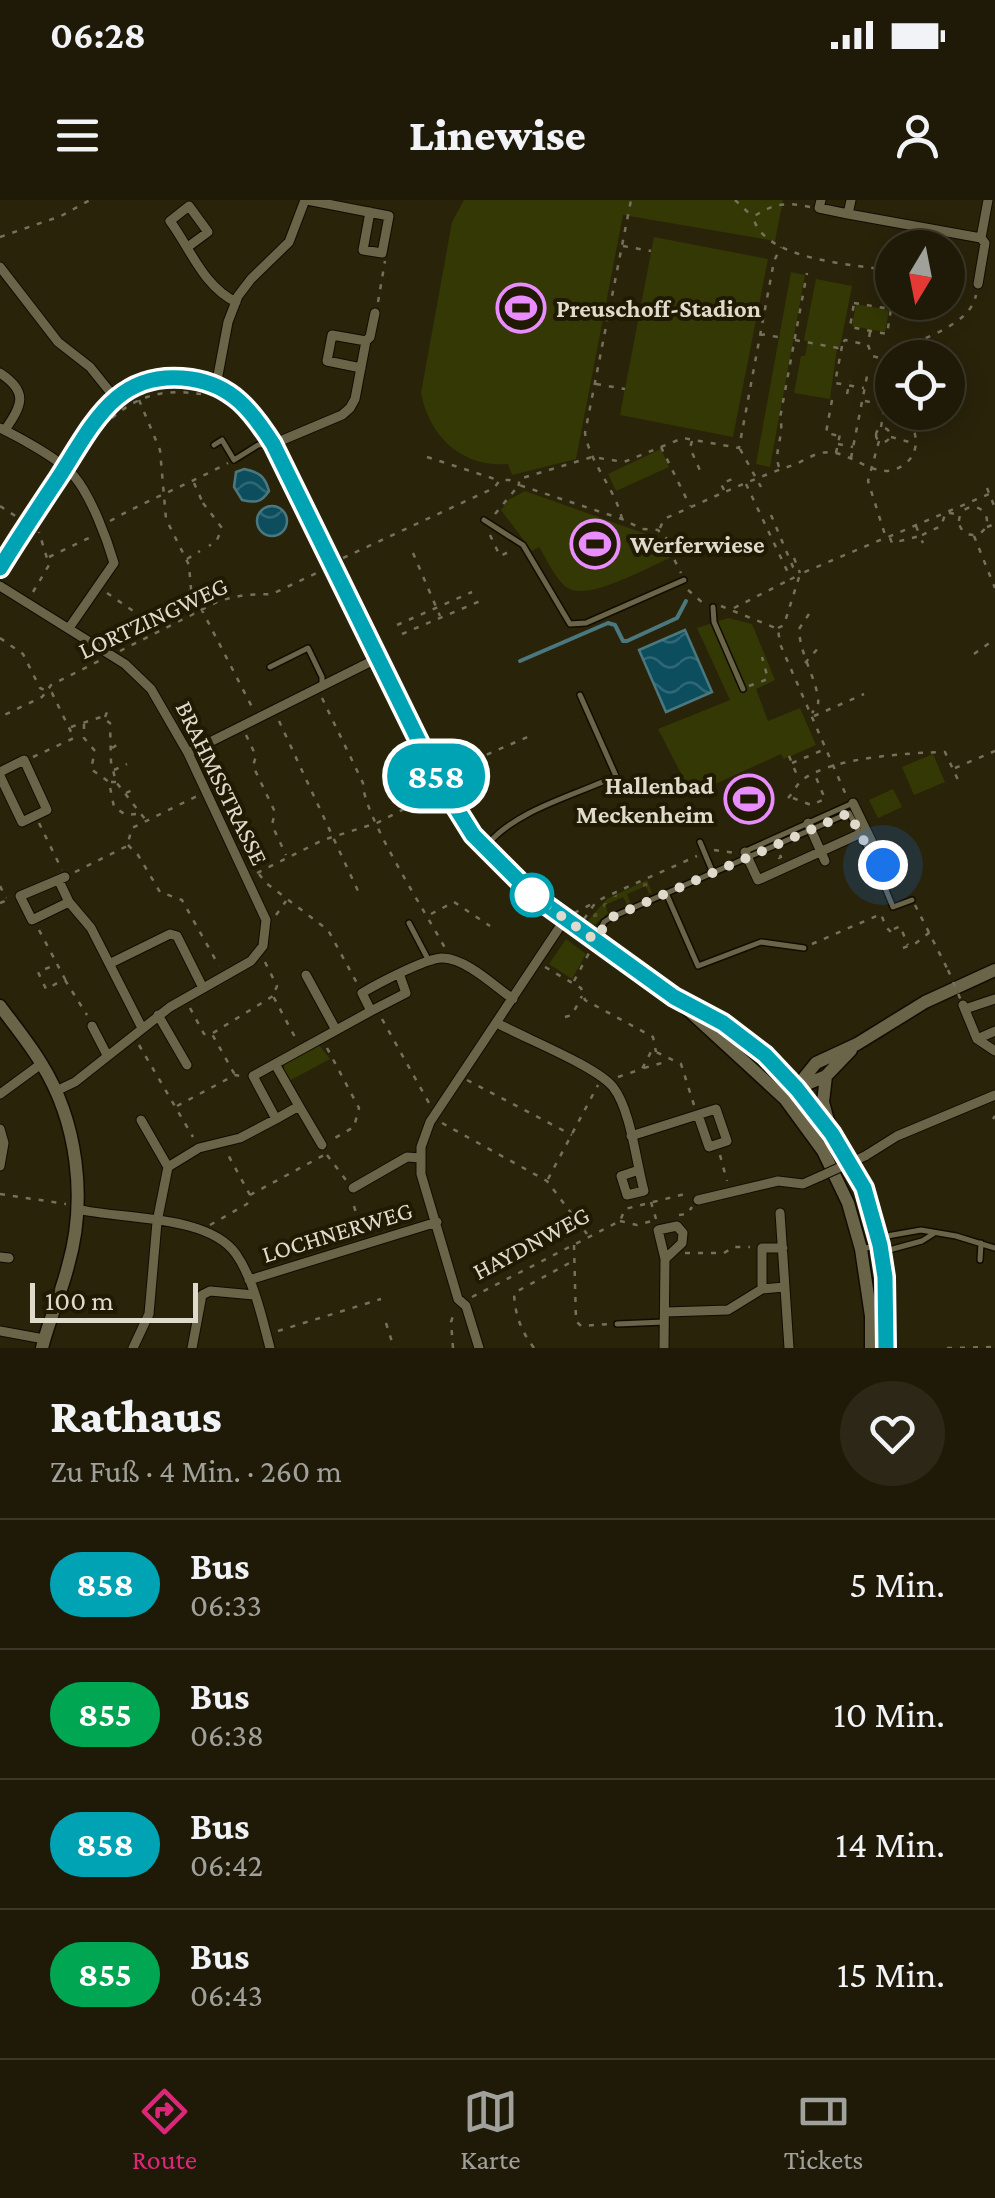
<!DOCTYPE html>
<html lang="de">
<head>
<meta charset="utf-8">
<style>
  body { margin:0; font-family:"Crimson Pro",serif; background:#2c2716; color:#f1f3f6; height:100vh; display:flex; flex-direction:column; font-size:38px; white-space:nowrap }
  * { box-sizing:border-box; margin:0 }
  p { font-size:32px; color:#a1a19c }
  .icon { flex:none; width:55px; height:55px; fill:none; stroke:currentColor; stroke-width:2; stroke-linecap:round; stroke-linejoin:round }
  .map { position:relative; height:1148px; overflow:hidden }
  .panel { display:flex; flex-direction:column; background:#1f1a08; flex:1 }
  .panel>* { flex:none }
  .badge { padding:0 20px; border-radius:32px; font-size:35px; line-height:65px }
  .needle { width:65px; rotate:190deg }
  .tools { position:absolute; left:875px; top:30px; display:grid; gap:20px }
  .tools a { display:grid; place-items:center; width:90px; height:90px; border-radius:50%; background:#1f1a08; box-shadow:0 5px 25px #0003,0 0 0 2px #3c3829; font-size:50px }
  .scale { position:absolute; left:30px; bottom:25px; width:168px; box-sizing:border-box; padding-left:10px; border:5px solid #dedacc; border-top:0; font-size:28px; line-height:35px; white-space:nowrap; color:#dedacc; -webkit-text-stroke:8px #201a02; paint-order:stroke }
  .you { position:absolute; width:50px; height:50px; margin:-25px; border:8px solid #fff; border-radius:50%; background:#1a73e8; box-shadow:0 0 0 15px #1a73e833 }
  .map>.badge { position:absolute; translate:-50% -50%; box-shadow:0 0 0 5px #fff }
  .round { display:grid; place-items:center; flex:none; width:105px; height:105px; border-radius:52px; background:#2c2716 }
  .head { display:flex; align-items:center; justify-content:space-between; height:170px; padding:0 50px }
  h1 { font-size:48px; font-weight:800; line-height:75px }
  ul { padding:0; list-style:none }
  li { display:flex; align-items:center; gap:30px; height:130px; padding:0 50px; border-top:2px solid #3c3829 }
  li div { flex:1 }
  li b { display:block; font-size:38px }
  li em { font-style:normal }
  li .badge { min-width:110px; font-weight:700; text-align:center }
  .status { display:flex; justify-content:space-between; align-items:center; height:70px; padding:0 50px; background:#1f1a08; direction:ltr }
  .status svg { height:28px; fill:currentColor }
  header { display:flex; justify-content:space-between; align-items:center; height:130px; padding:0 50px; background:#1f1a08; font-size:45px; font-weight:800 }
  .tab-bar { display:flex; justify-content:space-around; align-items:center; height:140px; border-top:2px solid #3c3829; background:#1f1a08; font-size:28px; color:#a1a19c }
  .tab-bar a { display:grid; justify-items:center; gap:5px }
  .tab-bar .current { color:#db2777 }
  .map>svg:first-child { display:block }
</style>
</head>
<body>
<div class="status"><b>06:28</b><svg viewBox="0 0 49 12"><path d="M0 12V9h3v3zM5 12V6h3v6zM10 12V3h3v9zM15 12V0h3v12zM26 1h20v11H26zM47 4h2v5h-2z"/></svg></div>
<header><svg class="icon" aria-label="menu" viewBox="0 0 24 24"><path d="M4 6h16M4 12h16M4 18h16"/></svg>Linewise<svg class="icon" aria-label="person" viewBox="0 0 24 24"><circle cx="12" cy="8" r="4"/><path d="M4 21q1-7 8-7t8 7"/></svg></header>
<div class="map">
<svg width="995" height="1148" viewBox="0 0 995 1148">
  <defs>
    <pattern id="garden-dots" width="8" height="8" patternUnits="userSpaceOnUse" patternTransform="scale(2.5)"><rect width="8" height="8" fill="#343804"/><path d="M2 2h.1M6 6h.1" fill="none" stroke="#515427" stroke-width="1.8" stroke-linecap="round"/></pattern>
    <pattern id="water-waves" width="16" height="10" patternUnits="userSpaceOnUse" patternTransform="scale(2.5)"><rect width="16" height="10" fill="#0c4e5e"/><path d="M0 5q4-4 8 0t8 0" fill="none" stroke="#2f6774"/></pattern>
  </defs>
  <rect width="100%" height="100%" fill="#29230a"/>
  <!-- green -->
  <path fill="#343804" d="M464,0H783L775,41L623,15L576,259L512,275L508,264C462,268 429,236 421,193L452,22Z
    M654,37L768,59L733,237L620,215Z
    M791,72L805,75L770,267L756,264Z
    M816,79L852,86L840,147L837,148L830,199L794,193L801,156H805L808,142L804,140Z
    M856,104L889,110L885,132L852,126Z
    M661,249L669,267L616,291L608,274Z
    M525,291L660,339L670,358C648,367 586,403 566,387C555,378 547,360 539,347L532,351L501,310L508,300Z
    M728,418L752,424L775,480L756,489L768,521L800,508L816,545L784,559L781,554L704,589L690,591L658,529L730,500L697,428Z
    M933,554L945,582L914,595L902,567Z
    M893,589L902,607L878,618L869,600Z
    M566,739L586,754L572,779L549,764Z
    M319,845L330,859L289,881L283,870L285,864Z"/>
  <!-- garden -->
  <path fill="url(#garden-dots)" d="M647,680L652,693L649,694L646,686L627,694L630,702L627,704L623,697L605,705L608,713L593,726L585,724L607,699Z"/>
  <!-- water -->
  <path fill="url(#water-waves)" stroke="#4b787f" stroke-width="2.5" d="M244,269C259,272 265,276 269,291C261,303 255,303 242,300L234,287L236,272Z
    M257 321a15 15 0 1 1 30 0a15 15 0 1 1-30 0Z
    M685,430L712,492L666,512L639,450Z"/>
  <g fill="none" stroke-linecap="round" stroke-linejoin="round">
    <!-- stream -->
    <path stroke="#4b787f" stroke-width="4" d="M520,461L608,423L615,425L623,441H627L677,418L686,401"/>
    <!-- lane casing -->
    <g stroke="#120c00" stroke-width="8">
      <path id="lane" d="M214,245L222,240L234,260L258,245L269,244
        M484,320L523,345L570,424L586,423L684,380
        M713,407L714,422L743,489
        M270,467L308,448L322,477V484
        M700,642L713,673
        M486,646C517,609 574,596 616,576L580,495
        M746,651L853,603
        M666,693L698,766L761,742L804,748
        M409,723L429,761
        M597,737L604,722L610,718L849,613L873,658L883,665L881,678L893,707L912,700
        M885,1048L889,1050L922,1041L933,1034
        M861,1049L880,1045L887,1036L921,1030L956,1036L995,1048
        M980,1060L981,1043
        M617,1124L664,1122"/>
    </g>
    <!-- street casing -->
    <g stroke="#120c00" stroke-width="11">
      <path id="street" d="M307,0L389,16L382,53L363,50L370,12
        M821,0L819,8L848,14L851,0
        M848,14L981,38
        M189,46L208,32L189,6L170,21C190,48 203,86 236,102
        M0,67L58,142L90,167L115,198
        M978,84L985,43L981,38L988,0
        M366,141L370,137L375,113
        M0,173C29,192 22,205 5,230
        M216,186L228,122L238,96L251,79L289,42L305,0
        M0,228C19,237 61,260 74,276C91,296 107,339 114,363L69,428
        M273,244L342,215L350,208L355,199L366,141L332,135L327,161L361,168
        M0,386L125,464L151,489L188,553L266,720L263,746L251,761L170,807L75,882L56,891
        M188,553L378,458
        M0,572L24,560L47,610L22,622L0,576
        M853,603L883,665
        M808,623L825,661
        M745,652L758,680L866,631
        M59,681L69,702L32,720L20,696L65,677
        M69,702L91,728L142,828
        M111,763L170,734L177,736L203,788
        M306,775L336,830
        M400,776L406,793L371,811L362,793C377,784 428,757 443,758C467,759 494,786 513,799
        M963,805L977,839L995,851
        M965,809L995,799
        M158,815L187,865
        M497,823C524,838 596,866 613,887C631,910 636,962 644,991L627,995L621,976L639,970
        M92,826L107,855
        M977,839L995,831
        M275,864L299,906L276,919L253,876L371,811
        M0,894L41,864
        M299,906L322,945
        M141,920L168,967
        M0,929L4,943L0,966
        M631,936L716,909L727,941L709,947L698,915
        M865,956L897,936L995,895
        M353,988L407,957L421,958
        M698,1000L778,981L803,984L821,976
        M77,1009C122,1020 208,1014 236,1054C254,1080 262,1118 270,1148
        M780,1013L789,1148
        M0,1057L9,1058
        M249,1080L437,1022
        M762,1089V1048H783
        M666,1112L728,1110L762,1089L784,1087
        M0,1131L44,1139
        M133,1148L149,1114L157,1022L168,967L199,948L240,938L276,919
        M192,1148L202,1095L210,1091L254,1095
        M479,1148L466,1106L458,1099L421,974V947L430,922L565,719
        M664,1148L665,1059L658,1030L677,1026L683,1033L682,1043L665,1059"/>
    </g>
    <!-- secondary casing -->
    <g stroke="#120c00" stroke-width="15">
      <path id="secondary" d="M0,368C21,335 42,303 63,270C79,245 93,214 118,196C140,180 165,175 191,179C232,185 252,211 273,244L435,574L473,635L533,696L674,797L785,899L823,951L848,1003L861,1049L871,1116V1148
        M0,806C14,825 29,843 41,863C78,922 87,1000 68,1066C61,1094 49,1120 42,1148
        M691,806C757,841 806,892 844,955C851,966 859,977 864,988C885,1039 887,1094 886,1148
        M826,876L823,902L830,928
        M800,887L826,876L851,850
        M791,894L816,863L857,844L925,802L995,770"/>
    </g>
    <!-- path -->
    <path stroke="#76715d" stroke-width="2.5" stroke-dasharray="5 8" stroke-linecap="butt" d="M735,0L752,16
      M810,7C786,2 774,3 753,17C764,61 855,64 892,71
      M0,37L61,16L90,0
      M623,46L651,51
      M948,86L970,80
      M378,102L385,61
      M854,103L891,109L887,134L850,127Z
      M870,132L868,145L872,156L892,161
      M760,134L778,137
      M795,140L838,148L845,140L868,145
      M842,146L835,183L864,188
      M893,158L900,150C924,137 970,125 976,95
      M596,184L625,189
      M847,194L850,181
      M139,200L160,250L166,319L189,365L191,389L252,507
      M832,200L826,233L840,236
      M865,201L892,207
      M112,218C140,194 165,189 201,194
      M881,227L892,160
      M876 235a7 7 0 1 1 14 0a7 7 0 1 1-14 0Z
      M891,237L913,243
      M692,241L690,248L702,275
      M879,241L868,281L886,338L989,294
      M838,244L853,247
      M661,247L690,306
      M740,249L761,287
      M836,253L840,234
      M427,257L498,280
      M851,258L868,171
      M779,267C773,251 785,235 780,218L807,73
      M194,283L202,301
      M746,284L791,379L797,376
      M987,288L995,308
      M724,290L721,284L737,277
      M203,303L222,328L217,340L209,346
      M0,306L20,319
      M959 321a14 14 0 1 1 28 0a14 14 0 1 1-28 0Z
      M495,314L519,285L528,288L622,319L642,329L658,330L672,344L671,353L681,373
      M771,315L793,367L799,373
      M622,319C615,288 590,264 585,233L631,0
      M110,321C149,299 189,284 228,263
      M916,326L920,336L941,326L946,312L959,315
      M987,327L995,324
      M660,328L664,319C707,300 749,280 793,265C802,262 811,255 821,253C849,246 874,284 902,266C923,253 917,228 904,212
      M490,335L500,356L513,350
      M974,336L995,388
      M890,338L892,343L920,336L923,343
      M673,345L682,347L686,356
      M413,353L440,416
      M49,357L93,336
      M343,358L494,288L500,280H509L519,285V279L592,257L624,262L683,238L739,248L774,61L781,47
      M794,358L800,373
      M187,359L200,351
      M688,390L704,404
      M33,392L49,365L39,332
      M107,393L158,428
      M721,406L778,429L780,444L846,595
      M734,408L789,380
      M809,414L799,429C800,454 814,474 818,497C819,506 817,506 812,513
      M180,419L178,415L190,390
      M397,425L472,392
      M778,428L784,425L800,374L885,338
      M402,434L485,399
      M0,438L23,454L40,488L47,491L42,497L0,517
      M120,451L221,400L245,395L272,394L323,370
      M974,454L995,439
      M805,463L820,446
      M749,486L768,479L762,457
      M322,498L363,583C362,614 428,716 445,748
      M814,516L864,494
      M105,517L110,505
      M279,521L358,691
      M84,524V538L95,551L91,569L109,582
      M71,527L101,517L110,523L111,562L116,582L145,619
      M246,535L256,556L253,566L275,612L272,625L286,655
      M112,548L122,542
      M477,554L479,558L532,535
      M789,556L799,580
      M33,557L74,538L52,493L47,491L51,485L99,461
      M792,563L823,550
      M955,568L995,551
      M114,570L127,564
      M116,582H109L114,607L126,615L136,614
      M126,593L134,589
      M788,598C793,593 797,584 802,580C833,557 907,553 945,552L959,582
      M793,598L811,605L825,599L815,575
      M39,623L62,670
      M128,645L138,655L160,692L182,700L219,766
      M714,650L736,653
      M780,655L781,657L779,658L778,656Z
      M75,672L127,646L132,628L199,595
      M257,673L323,640L377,623L408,607
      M259,674L266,683L328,730L358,785
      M0,686L6,698
      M0,703L10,699
      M915,705L948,770
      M574,713L594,703
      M431,714L454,702L490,726
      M276,715L286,701
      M584,719L596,702L605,697L697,656
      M894,729L900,726L908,745
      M39,730L56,762
      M812,744L881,714L886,727L895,736
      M903,748L916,743L930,732
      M265,762L277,786L273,796L296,839
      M57,764L65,779L46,789L38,772Z
      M545,767L581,788L585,800L653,837L656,852
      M65,780L87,815
      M574,781L589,753
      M190,808L204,834H212L235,875
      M565,817L572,815L582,796
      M382,819L429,903
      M213,833L273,796
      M139,845L193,937
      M327,848L359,908L354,927L333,939
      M644,868L669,861
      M618,877L642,869L652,850L681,864L694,905
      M467,880L572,935
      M177,906L235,875L241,876
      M993,919L995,916
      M442,923L547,981L587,1034
      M327,955L346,980
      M720,955L727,981
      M548,979L598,885
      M0,994L66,1004
      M250,995L326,954
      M651,1002L656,1019
      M354,1006L362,1033
      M679,1015L687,1014L692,1007
      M620,1021L637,1025L652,1021
      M210,1025L247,1004L250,995L226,951
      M574,1045L576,1121L581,1126L610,1124
      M685,1053H724L734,1047H750
      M472,1097L620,1021L625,1009L685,994L689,996
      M386,1123L394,1148
      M278,1131L381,1099
      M453,1148L451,1122L455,1110
      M534,1148C521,1131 515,1115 514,1093L575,1060
      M947,1148L995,1147"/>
    <!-- lane -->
    <use href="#lane" stroke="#6a6449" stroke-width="5"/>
    <!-- street -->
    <use href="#street" stroke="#6a6449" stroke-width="9"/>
    <!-- secondary -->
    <use href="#secondary" stroke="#6a6449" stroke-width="12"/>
    <!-- street-bridge casing -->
    <g stroke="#120c00" stroke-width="11" stroke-linecap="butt">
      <path id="street-bridge" d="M821,976L865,956"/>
    </g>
    <!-- path-bridge -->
    <path stroke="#76715d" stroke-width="2.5" stroke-dasharray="5 8" stroke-linecap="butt" d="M948,770L963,805"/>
    <!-- street-bridge -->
    <use href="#street-bridge" stroke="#6a6449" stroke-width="9"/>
  </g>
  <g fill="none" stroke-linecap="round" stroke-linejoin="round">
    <!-- line casing -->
    <g stroke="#fff" stroke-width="22">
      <path id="line" d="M0,368C19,337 39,307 59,277C93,224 117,168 191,179C232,185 252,211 273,244L435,574L473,635L534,696L674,797L723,823L765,855L797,889L832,934L864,988L880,1045L885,1077L886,1148"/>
    </g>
    <!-- line -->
    <use href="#line" stroke="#00a3b4" stroke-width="15"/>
    <!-- walk -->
    <path stroke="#dedacc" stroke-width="10" stroke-dasharray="0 18" d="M532,695L595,740L610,718L849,613L873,658L883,665"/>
  </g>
  <!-- icons -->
  <defs>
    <g id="stadium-ring" transform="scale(2.5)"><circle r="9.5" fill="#201a02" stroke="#e98dfe" stroke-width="1.5"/><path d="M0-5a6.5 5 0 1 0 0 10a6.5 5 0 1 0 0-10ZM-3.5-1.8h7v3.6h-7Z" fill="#e98dfe"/></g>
  </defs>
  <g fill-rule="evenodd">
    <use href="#stadium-ring" x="521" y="108"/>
    <use href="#stadium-ring" x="595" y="344"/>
    <use href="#stadium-ring" x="749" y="599"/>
  </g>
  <!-- markers -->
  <circle fill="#fff" stroke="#00a3b4" stroke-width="5" cx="532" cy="695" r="20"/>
  <g text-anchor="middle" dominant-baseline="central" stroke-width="8" stroke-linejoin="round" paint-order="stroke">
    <!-- poi labels -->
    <g font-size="25" font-weight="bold" fill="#dedacc" stroke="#201a02" text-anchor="start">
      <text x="556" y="108">Preuschoff-Stadion</text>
      <text x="630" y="344">Werferwiese</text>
      <text x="714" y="585" text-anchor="end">Hallenbad<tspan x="714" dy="29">Meckenheim</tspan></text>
    </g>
    <!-- street labels -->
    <g font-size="25" fill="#dedacc" stroke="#201a02">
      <text transform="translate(153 418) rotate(-25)">LORTZINGWEG</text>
      <text transform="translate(222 583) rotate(64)">BRAHMSSTRASSE</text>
      <text transform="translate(337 1032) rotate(-17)">LOCHNERWEG</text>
      <text transform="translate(531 1043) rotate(-28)">HAYDNWEG</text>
    </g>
  </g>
</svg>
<div class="tools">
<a><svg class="needle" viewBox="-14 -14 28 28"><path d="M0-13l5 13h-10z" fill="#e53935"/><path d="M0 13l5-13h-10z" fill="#a1a19c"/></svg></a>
<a><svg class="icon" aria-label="locate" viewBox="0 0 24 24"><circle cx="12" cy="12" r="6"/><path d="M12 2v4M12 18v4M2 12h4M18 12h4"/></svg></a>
</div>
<div class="scale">100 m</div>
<div class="you" style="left:883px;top:665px"></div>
<b class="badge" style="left:436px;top:576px;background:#00a3b4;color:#fff">858</b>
</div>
<section class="panel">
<div class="head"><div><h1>Rathaus</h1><p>Zu Fuß · 4 Min. · 260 m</p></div><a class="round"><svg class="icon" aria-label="heart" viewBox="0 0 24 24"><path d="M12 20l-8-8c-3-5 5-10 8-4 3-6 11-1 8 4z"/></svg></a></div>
<ul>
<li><span class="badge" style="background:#00a3b4;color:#fff">858</span><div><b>Bus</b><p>06:33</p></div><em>5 Min.</em></li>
<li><span class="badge" style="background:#00a651;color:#fff">855</span><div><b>Bus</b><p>06:38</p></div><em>10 Min.</em></li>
<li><span class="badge" style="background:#00a3b4;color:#fff">858</span><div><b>Bus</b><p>06:42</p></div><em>14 Min.</em></li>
<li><span class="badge" style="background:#00a651;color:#fff">855</span><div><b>Bus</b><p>06:43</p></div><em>15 Min.</em></li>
</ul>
</section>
<nav class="tab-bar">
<a class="current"><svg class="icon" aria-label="directions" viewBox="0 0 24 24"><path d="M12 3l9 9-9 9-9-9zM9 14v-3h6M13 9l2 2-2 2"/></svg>Route</a>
<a><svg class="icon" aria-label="map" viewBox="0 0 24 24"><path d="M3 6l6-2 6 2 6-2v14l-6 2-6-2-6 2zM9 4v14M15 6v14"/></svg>Karte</a>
<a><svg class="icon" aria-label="tickets" viewBox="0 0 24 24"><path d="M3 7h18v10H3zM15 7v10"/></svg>Tickets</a>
</nav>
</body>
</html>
